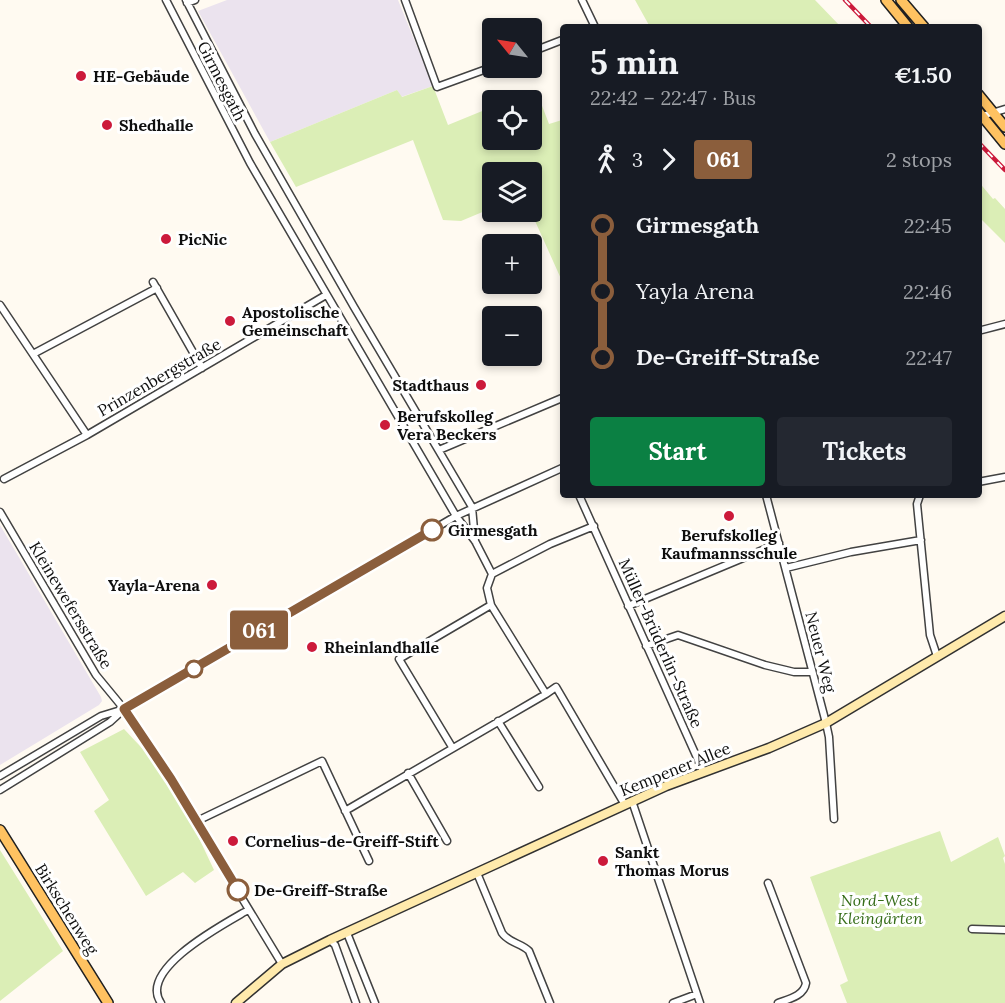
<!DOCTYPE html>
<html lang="en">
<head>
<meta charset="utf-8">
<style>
  body { margin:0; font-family:Lora,serif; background:#242831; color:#f1f3f6; height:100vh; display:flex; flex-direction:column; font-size:22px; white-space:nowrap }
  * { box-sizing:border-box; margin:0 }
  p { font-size:20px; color:#9ea1a6 }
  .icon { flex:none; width:33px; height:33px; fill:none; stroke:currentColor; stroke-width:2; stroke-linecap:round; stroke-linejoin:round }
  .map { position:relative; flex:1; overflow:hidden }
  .side { position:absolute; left:560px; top:24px; width:422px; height:474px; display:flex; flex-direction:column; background:#171b24; border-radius:6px; box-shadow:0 3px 9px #0003 }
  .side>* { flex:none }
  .badge { padding:0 12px; border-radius:4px; font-size:21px; line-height:39px }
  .needle { width:39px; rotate:300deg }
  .buttons { position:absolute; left:482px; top:18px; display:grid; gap:12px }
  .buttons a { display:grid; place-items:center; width:60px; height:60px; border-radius:6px; background:#171b24; box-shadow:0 3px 9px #0003; font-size:30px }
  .map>.badge { position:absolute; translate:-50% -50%; box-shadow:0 0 0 3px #fff }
  .legs { display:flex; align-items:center; gap:9px; height:66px; padding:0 30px; font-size:20px }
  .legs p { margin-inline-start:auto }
  .headline { display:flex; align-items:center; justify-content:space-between; height:102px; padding:0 30px }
  h1 { font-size:33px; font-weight:700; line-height:45px }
  .button { display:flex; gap:12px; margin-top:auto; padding:12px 30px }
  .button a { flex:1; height:69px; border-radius:6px; background:#0b8043; color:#fff; font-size:24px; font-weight:700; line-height:69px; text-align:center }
  .button a+a { background:#242831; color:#f1f3f6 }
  ul { padding:0 30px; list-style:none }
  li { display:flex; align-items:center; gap:21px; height:66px; font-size:22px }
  li i { display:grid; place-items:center; width:9px; height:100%; margin:0 8px; background:currentColor }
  li i::after { content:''; width:15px; height:15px; margin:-8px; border:4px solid; border-radius:50%; background:#171b24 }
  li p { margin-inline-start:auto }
  li:first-child i { background:linear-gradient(#0000 50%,currentColor 0) }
  li:last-child i { background:linear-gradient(currentColor 50%,#0000 0) }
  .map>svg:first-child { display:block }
</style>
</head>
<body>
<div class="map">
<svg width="1005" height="1003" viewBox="0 0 1005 1003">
  <rect width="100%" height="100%" fill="#fffaf1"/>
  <!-- industrial -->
  <path fill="#ebe3ee" d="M227,0H398L433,86L401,97L397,90L270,142L198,11Z
    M0,525L101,697L102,701L99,705L0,765Z"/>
  <!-- green -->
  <path fill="#dbeeb6" d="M635,0H815L841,27H650Z
    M433,86L448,125L492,107V140H531V100H509L536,90L549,124L562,120V281L531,212V172H492V208L461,221L443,220L413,140L296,187L270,142L397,90L402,97Z
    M978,181L993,199L995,198L1005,209V243L982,220L978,224Z
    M124,729L171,779L214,870L195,883L183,872L146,896L94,811L109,800L80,752Z
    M940,831L951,862L998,837L1005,856L1003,858L1005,864V1003H847L840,985L848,981L810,877Z
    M0,850L63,951L0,1001Z"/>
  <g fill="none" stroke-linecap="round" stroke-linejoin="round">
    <!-- street casing -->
    <g stroke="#424242" stroke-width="9">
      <path id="street" d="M166,0L250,163L456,516L475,541L492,574L487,588L491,605L546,694L556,687L625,805
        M186,0L255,134L354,307L472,507L475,541
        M405,0L437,87L492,67
        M582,0L595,27
        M187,3L195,0
        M531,52L562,40
        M982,116L1005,109
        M153,282L202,368
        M0,305L87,435
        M978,331L1005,324
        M33,354L157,288
        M439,450L562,398
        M4,479L87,435L326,295
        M978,482L1005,477
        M579,495L703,771
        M766,495L826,723L829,737L834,819
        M920,495L917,504L930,635L937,656
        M0,512L96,675L124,709L149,745L282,964
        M786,568L851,552L921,540
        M492,574L550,544L594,526
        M628,606L779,543
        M646,646L678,635L765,665L794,672H811
        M498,721L539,787
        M452,747L399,659L491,605
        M408,773L447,841
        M0,776L101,716L124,709L138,702L456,516L562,468
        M0,790L110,722L122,711
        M632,801L700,1003
        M345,811L546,694
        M197,821L322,761L369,861
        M477,873L502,933C509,943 521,943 529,951L550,1003
        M768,883L806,983C804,996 789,999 778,1003
        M972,929L1005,930
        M347,933L375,1003
        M330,940L335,945L356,1003
        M161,1003C137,969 226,923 248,910
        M673,1003L697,994"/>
    </g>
    <!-- secondary casing -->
    <g stroke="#313131" stroke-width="11">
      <path id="secondary" d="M236,1003L282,964L330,940L666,786L769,748L826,723L1005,616"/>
    </g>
    <!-- primary casing -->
    <g stroke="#202020" stroke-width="12">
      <path id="primary" d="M886,0L908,27
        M901,0L924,27
        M978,94L1005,127
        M978,111L1005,144
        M0,830L108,1003"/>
    </g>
    <!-- street -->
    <use href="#street" stroke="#fff" stroke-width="6"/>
    <!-- secondary -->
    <use href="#secondary" stroke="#ffeaac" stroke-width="8"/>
    <!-- primary -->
    <use href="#primary" stroke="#ffc261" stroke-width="9"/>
    <!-- rail casing -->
    <g stroke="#cc1a3b" stroke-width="4.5">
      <path id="rail" d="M845,0L871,27
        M978,142L1005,170"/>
    </g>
    <!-- rail -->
    <use href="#rail" stroke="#fff" stroke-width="2" stroke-dasharray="7" stroke-linecap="butt"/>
  </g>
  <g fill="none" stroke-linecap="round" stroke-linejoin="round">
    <!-- line-1 casing -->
    <g stroke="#fff" stroke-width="14">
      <path id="line-1" d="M238,890L171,779L124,709L432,530"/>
    </g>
    <!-- line-1 -->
    <use href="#line-1" stroke="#8b5e3c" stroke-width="9"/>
  </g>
  <!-- markers -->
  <g fill="#cc1a3b" stroke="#fff" stroke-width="2">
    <circle cx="81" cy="76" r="6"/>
    <circle cx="107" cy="125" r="6"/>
    <circle cx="166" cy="239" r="6"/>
    <circle cx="230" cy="321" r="6"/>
    <circle cx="481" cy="385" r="6"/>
    <circle cx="385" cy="425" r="6"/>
    <circle cx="729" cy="516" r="6"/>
    <circle cx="212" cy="585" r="6"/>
    <circle cx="312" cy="647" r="6"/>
    <circle cx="233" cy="841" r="6"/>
    <circle cx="603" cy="861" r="6"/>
  </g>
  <g fill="#fff" stroke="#8b5e3c" stroke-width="3">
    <circle cx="432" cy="530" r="10"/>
    <circle cx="194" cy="669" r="8"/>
    <circle cx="238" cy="890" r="10"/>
  </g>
  <g text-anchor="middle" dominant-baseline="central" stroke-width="6" stroke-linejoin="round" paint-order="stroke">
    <!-- poi labels -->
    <g font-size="16" font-weight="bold" fill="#0f0f0f" stroke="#fff" text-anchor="start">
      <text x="93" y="76">HE-Gebäude</text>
      <text x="119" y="125">Shedhalle</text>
      <text x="178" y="239">PicNic</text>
      <text x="242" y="312">Apostolische<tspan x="242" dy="18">Gemeinschaft</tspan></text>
      <text x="469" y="385" text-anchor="end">Stadthaus</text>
      <text x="397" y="416">Berufskolleg<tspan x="397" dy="18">Vera Beckers</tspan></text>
      <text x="729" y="535" text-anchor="middle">Berufskolleg<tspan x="729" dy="18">Kaufmannsschule</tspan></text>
      <text x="200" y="585" text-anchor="end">Yayla-Arena</text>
      <text x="324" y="647">Rheinlandhalle</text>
      <text x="245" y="841">Cornelius-de-Greiff-Stift</text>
      <text x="615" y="852">Sankt<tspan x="615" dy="18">Thomas Morus</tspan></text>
    </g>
    <!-- street labels -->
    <g font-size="16" fill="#0f0f0f" stroke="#fff">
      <text transform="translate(222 81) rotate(63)">Girmesgath</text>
      <text transform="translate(159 377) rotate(-30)">Prinzenbergstraße</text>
      <text transform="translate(71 605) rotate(59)">Kleinewefersstraße</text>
      <text transform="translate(661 643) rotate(66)">Müller-Brüderlin-Straße</text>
      <text transform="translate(821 652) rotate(76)">Neuer Weg</text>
      <text transform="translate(675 769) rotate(-22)">Kempener Allee</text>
      <text transform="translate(67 909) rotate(58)">Birkschenweg</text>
    </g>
    <!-- stop labels -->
    <g font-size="16" font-weight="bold" fill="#0f0f0f" stroke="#fff" text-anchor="start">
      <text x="448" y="530">Girmesgath</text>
      <text x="254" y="890">De-Greiff-Straße</text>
    </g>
    <!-- park labels -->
    <g font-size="16" font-style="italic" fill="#366d19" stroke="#fff">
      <text x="880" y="900">Nord-West<tspan x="880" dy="18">Kleingärten</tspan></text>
    </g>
  </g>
</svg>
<div class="buttons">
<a><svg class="needle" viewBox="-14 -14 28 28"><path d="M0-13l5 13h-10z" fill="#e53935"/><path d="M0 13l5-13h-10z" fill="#9ea1a6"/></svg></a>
<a><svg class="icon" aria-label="locate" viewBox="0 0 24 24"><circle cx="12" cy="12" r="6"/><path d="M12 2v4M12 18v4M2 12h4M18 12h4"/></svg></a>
<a><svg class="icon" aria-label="layers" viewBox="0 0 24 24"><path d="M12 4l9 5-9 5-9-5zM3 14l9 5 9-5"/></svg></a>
<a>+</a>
<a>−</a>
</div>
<b class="badge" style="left:259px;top:630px;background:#8b5e3c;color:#fff">061</b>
<section class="side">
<div class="headline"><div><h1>5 min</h1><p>22:42 – 22:47 · Bus</p></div><b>€1.50</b></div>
<div class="legs"><svg class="icon" aria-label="walk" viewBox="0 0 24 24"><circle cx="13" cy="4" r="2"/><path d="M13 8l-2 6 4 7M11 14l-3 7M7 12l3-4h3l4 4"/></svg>3<svg class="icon" aria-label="forward" viewBox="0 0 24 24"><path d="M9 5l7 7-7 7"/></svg><b class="badge" style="background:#8b5e3c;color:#fff">061</b><p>2 stops</p></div>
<ul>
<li><i style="color:#8b5e3c"></i><b>Girmesgath</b><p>22:45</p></li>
<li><i style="color:#8b5e3c"></i><span>Yayla Arena</span><p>22:46</p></li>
<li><i style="color:#8b5e3c"></i><b>De-Greiff-Straße</b><p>22:47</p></li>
</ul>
<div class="button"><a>Start</a><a>Tickets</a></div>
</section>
</div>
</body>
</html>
